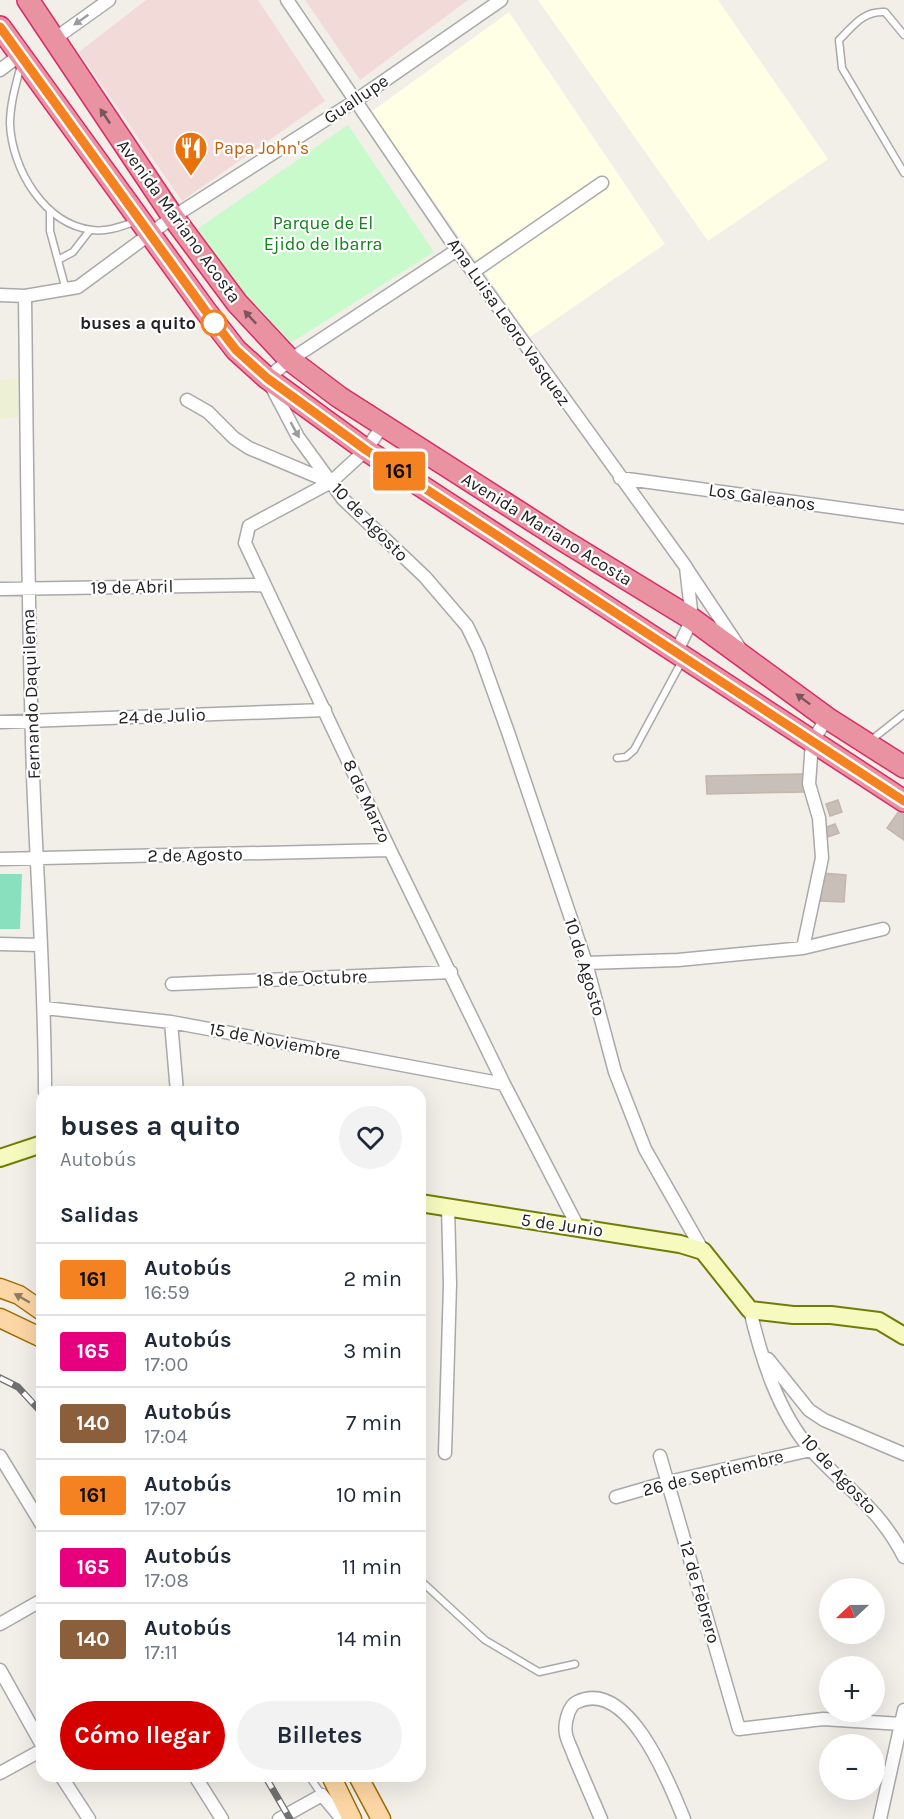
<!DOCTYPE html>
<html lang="es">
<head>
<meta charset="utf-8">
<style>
  body { margin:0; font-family:Karla,sans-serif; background:#f2f2f3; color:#1f2937; height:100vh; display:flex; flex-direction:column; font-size:22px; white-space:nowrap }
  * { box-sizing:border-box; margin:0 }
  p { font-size:20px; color:#747a83 }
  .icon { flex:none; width:33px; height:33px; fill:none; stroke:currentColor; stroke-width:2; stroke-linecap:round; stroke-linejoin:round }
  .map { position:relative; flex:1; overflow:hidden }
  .drawer { position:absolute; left:36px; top:1086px; width:390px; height:696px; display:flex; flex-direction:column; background:#fff; border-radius:18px; box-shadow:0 6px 24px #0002 }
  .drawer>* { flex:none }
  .badge { padding:0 12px; border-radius:4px; font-size:21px; line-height:39px }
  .needle { width:39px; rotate:248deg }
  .controls { position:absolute; left:819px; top:1578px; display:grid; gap:12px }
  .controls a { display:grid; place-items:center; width:66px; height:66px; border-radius:50%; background:#fff; box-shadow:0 6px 24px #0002; font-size:30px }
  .map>.badge { position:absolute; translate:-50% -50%; box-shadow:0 0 0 3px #fff }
  h2 { padding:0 24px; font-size:22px; line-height:54px }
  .round { display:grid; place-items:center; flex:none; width:63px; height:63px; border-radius:32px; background:#f2f2f3 }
  .summary { display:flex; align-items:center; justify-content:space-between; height:102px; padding:0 24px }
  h1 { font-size:28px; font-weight:700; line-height:45px }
  .cta { display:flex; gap:12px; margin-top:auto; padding:12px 24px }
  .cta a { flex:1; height:69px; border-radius:36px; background:#d40000; color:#fff; font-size:24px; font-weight:700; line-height:69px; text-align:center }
  .cta a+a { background:#f2f2f3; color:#1f2937 }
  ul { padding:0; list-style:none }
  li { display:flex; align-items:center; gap:18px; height:72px; padding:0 24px; border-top:2px solid #e0e1e3 }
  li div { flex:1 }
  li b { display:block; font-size:22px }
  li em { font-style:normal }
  li .badge { min-width:66px; font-weight:700; text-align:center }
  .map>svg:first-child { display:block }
</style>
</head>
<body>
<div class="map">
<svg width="904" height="1819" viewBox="0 0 904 1819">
  <rect width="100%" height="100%" fill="#f2efe9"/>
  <!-- commercial -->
  <path fill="#f2dad9" d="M146,0H258L325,101L182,201L79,52Z
    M305,0H468L360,80Z"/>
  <!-- education -->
  <path fill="#ffffe5" d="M538,0H718L828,159L708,241Z
    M509,12L665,244L530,337L371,112Z"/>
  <!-- farmland -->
  <path fill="#eef0d5" d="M17,378L19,416L0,420V381Z"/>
  <!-- park -->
  <path fill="#c8facc" d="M348,125L434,252L286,346L244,300L193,232Z"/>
  <!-- pitch -->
  <path fill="#88e0be" d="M0,874H22L20,929H0Z"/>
  <!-- building -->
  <path fill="#c7bfb8" stroke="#c4b6ab" stroke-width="1.5" d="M803,774L804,792L707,794L706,776Z
    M838,800L842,812L830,816L826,804Z
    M899,811L904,815V840L887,828Z
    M835,824L839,833L825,838L821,829Z
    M822,873L846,875L844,902L820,901Z"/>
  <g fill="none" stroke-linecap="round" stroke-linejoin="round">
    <!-- lane casing -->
    <g stroke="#a9a9a9" stroke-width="9">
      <path id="lane" d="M904,35L885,12C863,11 854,25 839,40L842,68L904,173
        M21,65C16,84 10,104 10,124C12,169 44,224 92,230C108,232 122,226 137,221
        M50,210V231L66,290
        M58,260L73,252L90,230
        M870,741L904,714
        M617,758L626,757L634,750L682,661
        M420,1580L485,1640L539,1672L575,1664
        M309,1776L322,1795"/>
    </g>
    <!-- street casing -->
    <g stroke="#a9a9a9" stroke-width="15">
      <path id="street" d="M287,0L457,250L686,567L692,619L676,653
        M53,40L109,0
        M0,70L20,55
        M457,250L290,360L267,378L298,437L343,499L425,577L467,626L479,651L508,732L586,963L615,1072L645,1149L703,1251
        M473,272L602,183
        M0,295L25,296L78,287L173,217L355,101L501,0
        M25,296C27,456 28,616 33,775C37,881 45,986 45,1092
        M187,400L208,412L234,438L249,448L330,482
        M383,425L366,450L331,482L249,526L245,543L390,850L504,1084L578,1227
        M620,478L904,517
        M687,569L739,647
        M0,589L264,585
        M0,722L325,710
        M0,859L390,850
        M0,944L41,945
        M803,948L822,858L819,818L809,784L812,742L827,718
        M586,963L678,960L803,948L883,929
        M172,984L451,972
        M45,1008L171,1022L504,1084
        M171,1022L177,1092
        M750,1310C761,1357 778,1413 812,1451C846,1488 880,1509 904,1557
        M768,1359L809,1410L824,1420L904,1454
        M445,1453L450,1284L448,1207
        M0,1456L42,1525
        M660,1456L739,1729L823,1719L901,1724
        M616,1497L668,1482L811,1450
        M0,1624L42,1600
        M0,1670L42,1745
        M0,1773L42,1750
        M61,1776L89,1819
        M195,1776L222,1819
        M279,1819L322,1795L342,1819
        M601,1819C592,1798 583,1777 574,1756C572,1749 567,1741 566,1734C564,1725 568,1706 577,1702C629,1677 670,1785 684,1819
        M880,1819L904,1710"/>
    </g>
    <!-- secondary casing -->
    <g stroke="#707d05" stroke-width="20">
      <path id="secondary" d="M0,1158L42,1144
        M420,1203L680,1244L703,1251L750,1310L793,1315H831L879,1321L904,1336"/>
    </g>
    <!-- primary casing -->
    <g stroke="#a06b00" stroke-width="21">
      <path id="primary" d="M0,1288L19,1295L42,1311
        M0,1318L42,1338
        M331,1776L352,1819
        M358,1776L381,1819"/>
    </g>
    <!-- highway casing -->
    <g stroke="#dc2a67" stroke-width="24">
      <path id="highway" d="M28,0L173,217L237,303L290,360L339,397L561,539L692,619L827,718L904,767
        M0,27L205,310L236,350L267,378L366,450L904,801"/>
    </g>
    <!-- lane -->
    <use href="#lane" stroke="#fff" stroke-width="6"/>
    <!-- street -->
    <use href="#street" stroke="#fff" stroke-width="12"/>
    <!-- secondary -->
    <use href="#secondary" stroke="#f7fabf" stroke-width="16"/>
    <!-- primary -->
    <use href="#primary" stroke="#fcd6a4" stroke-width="18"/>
    <!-- highway -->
    <use href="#highway" stroke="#e892a2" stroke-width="21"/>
    <!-- rail casing -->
    <g stroke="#707070" stroke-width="7">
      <path id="rail" d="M0,1378L18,1387L42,1413
        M265,1776L290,1819"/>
    </g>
    <!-- rail -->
    <use href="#rail" stroke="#fff" stroke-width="4.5" stroke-dasharray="14" stroke-linecap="butt"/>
  </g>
  <!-- one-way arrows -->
  <defs><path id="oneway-solid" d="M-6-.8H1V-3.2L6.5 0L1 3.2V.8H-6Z" transform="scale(1.5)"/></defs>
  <g fill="#9c9c9c">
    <use href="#oneway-solid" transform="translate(81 20) rotate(145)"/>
    <use href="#oneway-solid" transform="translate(295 430) rotate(61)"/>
  </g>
  <g fill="#7b545c">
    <use href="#oneway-solid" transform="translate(105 116) rotate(-124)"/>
    <use href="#oneway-solid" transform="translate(250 317) rotate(-133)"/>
    <use href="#oneway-solid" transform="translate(803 699) rotate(-143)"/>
  </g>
  <use fill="#8f7c63" href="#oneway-solid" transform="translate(22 1298) rotate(-150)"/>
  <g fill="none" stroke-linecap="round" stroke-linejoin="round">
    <!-- line casing -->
    <g stroke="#fff" stroke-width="14">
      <path id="line" d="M0,27L205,310L236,350L267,378L366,450L904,801"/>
    </g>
    <!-- line -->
    <use href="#line" stroke="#f58220" stroke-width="9"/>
  </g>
  <!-- icons -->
  <defs>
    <g id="restaurant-pin" transform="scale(1.725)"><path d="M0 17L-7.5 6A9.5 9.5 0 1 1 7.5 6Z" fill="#e8710a" stroke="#fff"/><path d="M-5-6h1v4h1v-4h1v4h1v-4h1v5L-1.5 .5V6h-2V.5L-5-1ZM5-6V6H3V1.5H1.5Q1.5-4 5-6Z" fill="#fff"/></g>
  </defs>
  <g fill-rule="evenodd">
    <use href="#restaurant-pin" x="191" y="148"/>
  </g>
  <!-- markers -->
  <circle fill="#fff" stroke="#f58220" stroke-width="3" cx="214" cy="323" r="12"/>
  <g text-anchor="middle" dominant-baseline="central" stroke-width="4.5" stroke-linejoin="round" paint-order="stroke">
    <!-- street labels -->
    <g font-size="18" fill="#222" stroke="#fff">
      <text transform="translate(356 99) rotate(-34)">Guallupe</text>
      <text transform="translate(179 221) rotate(54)">Avenida Mariano Acosta</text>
      <text transform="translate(509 322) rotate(55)">Ana Luisa Leoro Vasquez</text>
      <text transform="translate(762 497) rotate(8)">Los Galeanos</text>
      <text transform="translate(370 522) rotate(46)">10 de Agosto</text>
      <text transform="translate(547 529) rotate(32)">Avenida Mariano Acosta</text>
      <text transform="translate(132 587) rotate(-1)">19 de Abril</text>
      <text transform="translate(31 694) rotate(-92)">Fernando Daquilema</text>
      <text transform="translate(162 716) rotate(-2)">24 de Julio</text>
      <text transform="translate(367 801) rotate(65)">8 de Marzo</text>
      <text transform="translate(195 855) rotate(-1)">2 de Agosto</text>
      <text transform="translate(585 967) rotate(73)">10 de Agosto</text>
      <text transform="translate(312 978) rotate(-2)">18 de Octubre</text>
      <text transform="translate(275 1041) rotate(11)">15 de Noviembre</text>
      <text transform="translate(562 1225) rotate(8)">5 de Junio</text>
      <text transform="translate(713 1473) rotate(-14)">26 de Septiembre</text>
      <text transform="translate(839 1474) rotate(47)">10 de Agosto</text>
      <text transform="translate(700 1592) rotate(74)">12 de Febrero</text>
    </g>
    <!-- food labels -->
    <g font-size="18" fill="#c56008" stroke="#fff" text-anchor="start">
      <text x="214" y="148">Papa John's</text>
    </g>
    <!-- park labels -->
    <g font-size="18" fill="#0c8416" stroke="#fff">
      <text x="323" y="223">Parque de El<tspan x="323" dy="21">Ejido de Ibarra</tspan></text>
    </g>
    <!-- stop labels -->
    <g font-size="18" font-weight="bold" fill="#222" stroke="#fff" text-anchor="end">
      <text x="196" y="323">buses a quito</text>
    </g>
  </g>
</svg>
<div class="controls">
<a><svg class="needle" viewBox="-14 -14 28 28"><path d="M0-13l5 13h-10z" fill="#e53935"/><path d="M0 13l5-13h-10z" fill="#747a83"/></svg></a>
<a>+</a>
<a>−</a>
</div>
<b class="badge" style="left:399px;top:471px;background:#f58220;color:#111">161</b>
<section class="drawer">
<div class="summary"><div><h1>buses a quito</h1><p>Autobús</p></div><a class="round"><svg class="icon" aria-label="heart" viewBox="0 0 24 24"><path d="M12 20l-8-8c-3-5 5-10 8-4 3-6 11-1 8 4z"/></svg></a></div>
<h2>Salidas</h2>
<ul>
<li><span class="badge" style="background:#f58220;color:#111">161</span><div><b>Autobús</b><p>16:59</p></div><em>2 min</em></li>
<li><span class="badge" style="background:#e6007e;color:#fff">165</span><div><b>Autobús</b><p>17:00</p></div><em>3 min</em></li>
<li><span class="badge" style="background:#8b5e3c;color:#fff">140</span><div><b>Autobús</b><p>17:04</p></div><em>7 min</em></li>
<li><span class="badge" style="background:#f58220;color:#111">161</span><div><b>Autobús</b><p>17:07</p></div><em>10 min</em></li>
<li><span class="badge" style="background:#e6007e;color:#fff">165</span><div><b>Autobús</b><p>17:08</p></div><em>11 min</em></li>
<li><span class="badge" style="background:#8b5e3c;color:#fff">140</span><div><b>Autobús</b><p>17:11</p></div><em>14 min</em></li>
</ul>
<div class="cta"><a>Cómo llegar</a><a>Billetes</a></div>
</section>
</div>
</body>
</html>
